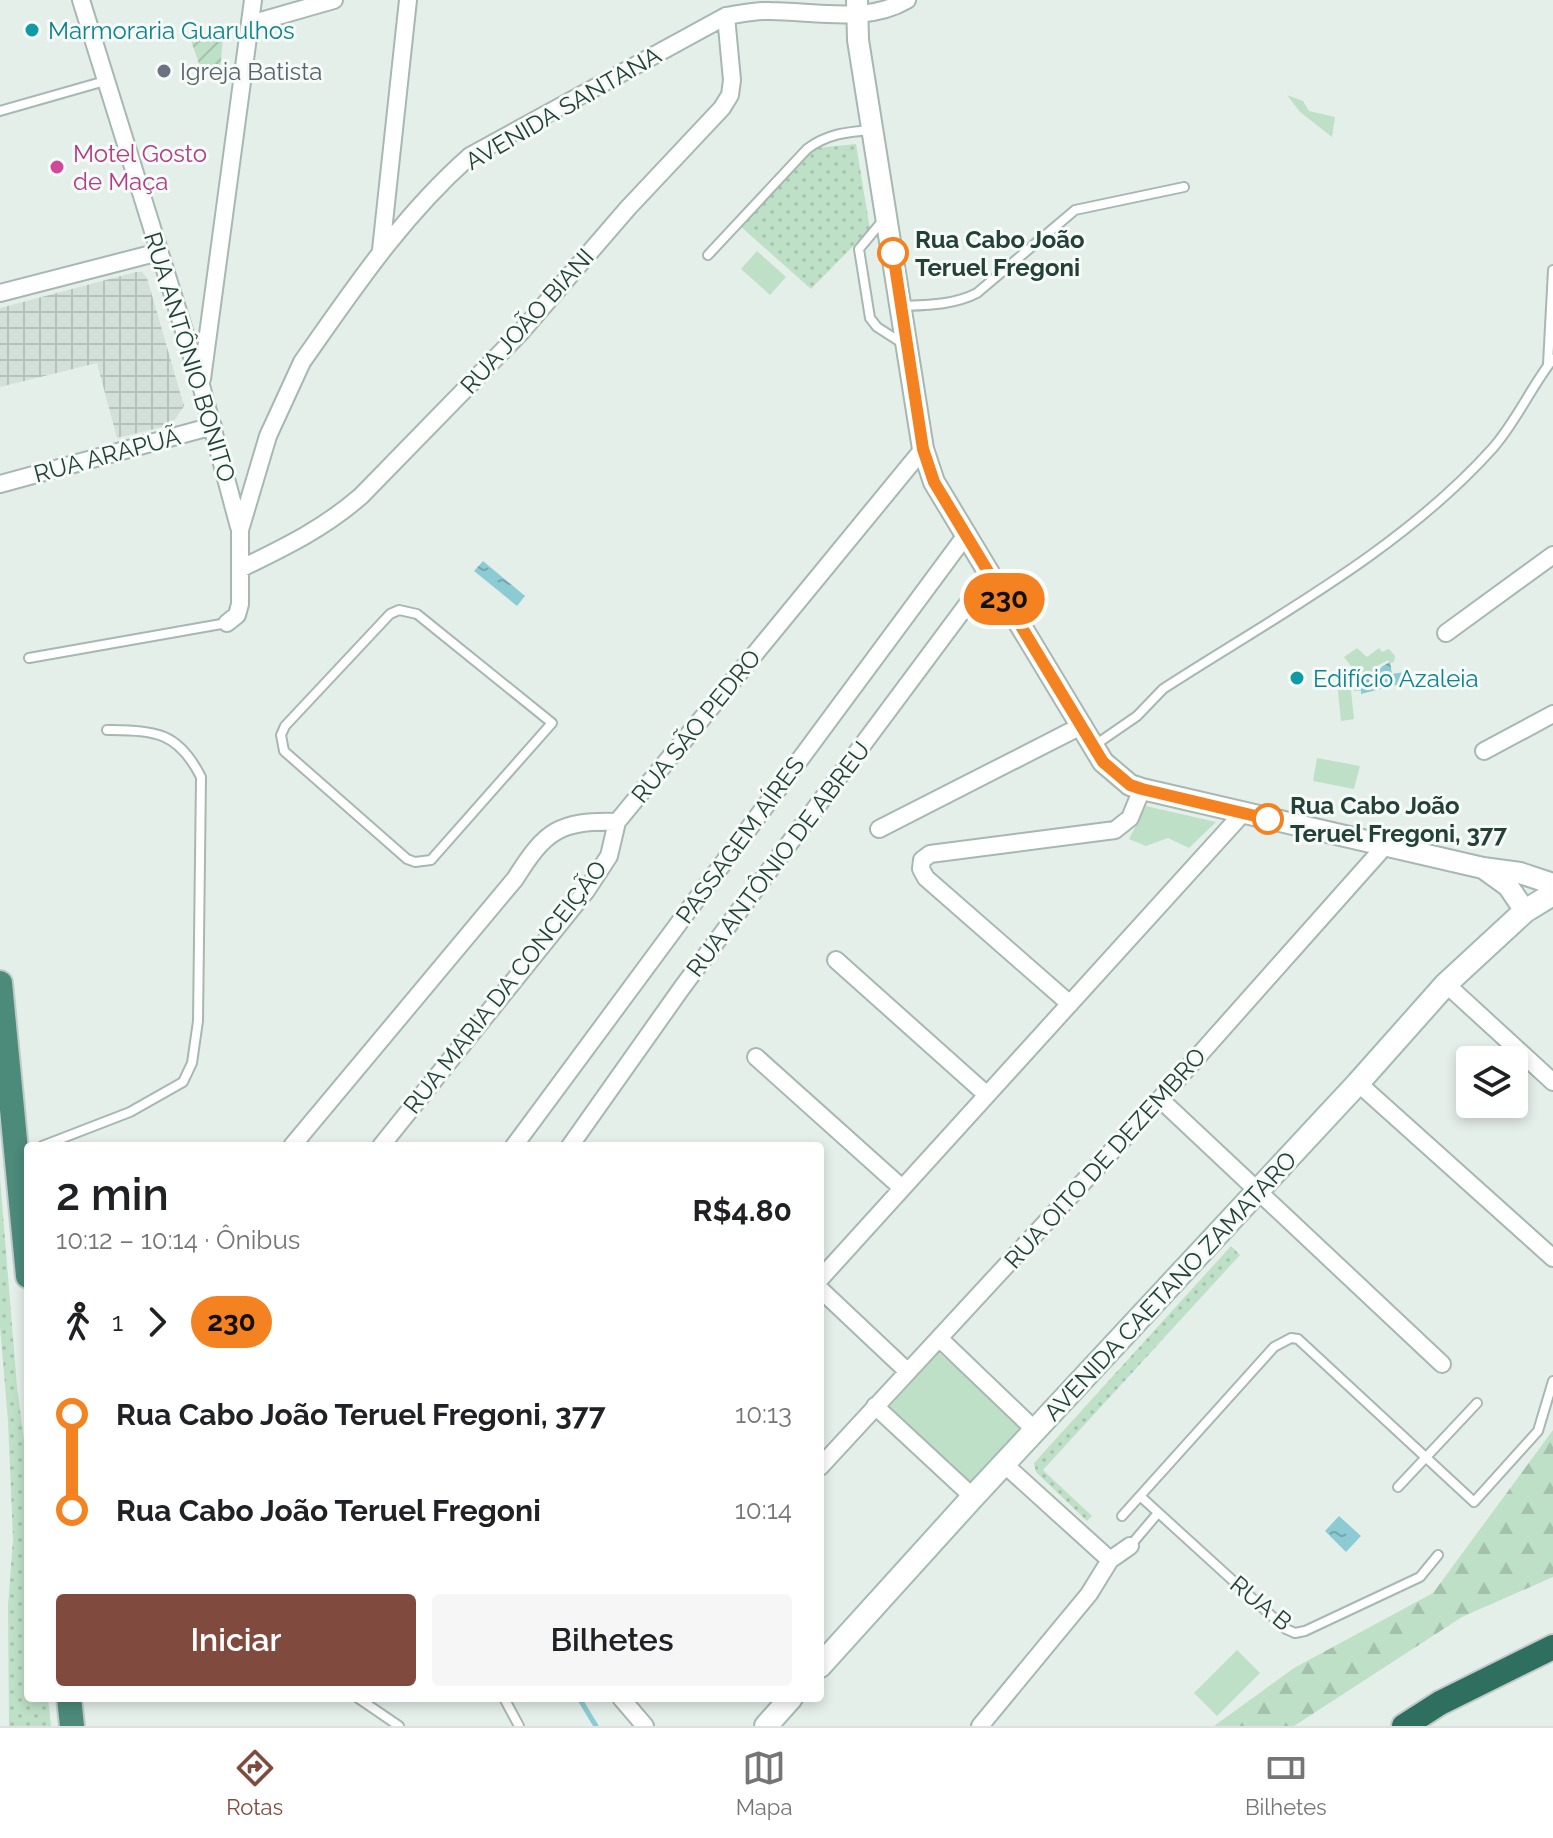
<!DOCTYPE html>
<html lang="pt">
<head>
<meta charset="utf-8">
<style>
  body { margin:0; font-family:Raleway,sans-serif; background:#f6f6f6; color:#202124; height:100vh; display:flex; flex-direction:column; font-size:30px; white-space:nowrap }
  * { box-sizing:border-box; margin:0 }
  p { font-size:26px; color:#757577 }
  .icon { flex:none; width:44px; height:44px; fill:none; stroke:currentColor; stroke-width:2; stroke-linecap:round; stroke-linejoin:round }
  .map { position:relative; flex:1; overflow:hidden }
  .side { position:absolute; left:24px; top:1142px; width:800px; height:560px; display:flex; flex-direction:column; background:#fff; border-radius:8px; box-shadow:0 4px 12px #0003 }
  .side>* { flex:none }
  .badge { padding:0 16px; border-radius:26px; font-size:28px; line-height:52px }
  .tools { position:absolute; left:1456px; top:1046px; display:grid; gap:16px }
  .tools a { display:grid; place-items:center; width:72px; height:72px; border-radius:8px; background:#fff; box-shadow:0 4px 12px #0003; font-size:40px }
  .map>.badge { position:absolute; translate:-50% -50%; box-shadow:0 0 0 4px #fff }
  .legs { display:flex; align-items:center; gap:12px; height:88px; padding:0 32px; font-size:26px }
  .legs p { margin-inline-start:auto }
  .headline { display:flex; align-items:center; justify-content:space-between; height:136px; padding:0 32px }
  h1 { font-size:44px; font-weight:600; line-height:60px }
  .primary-button { display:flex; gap:16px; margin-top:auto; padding:16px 32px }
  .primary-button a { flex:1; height:92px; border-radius:8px; background:#804b3e; color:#fff; font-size:32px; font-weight:600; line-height:92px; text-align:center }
  .primary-button a+a { background:#f6f6f6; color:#202124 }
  ul { padding:0 32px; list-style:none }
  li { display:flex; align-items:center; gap:28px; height:96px; font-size:30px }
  li i { display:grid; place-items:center; width:12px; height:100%; margin:0 10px; background:currentColor }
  li i::after { content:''; width:20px; height:20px; margin:-10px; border:6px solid; border-radius:50%; background:#fff }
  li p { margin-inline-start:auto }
  li:first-child i { background:linear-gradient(#0000 50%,currentColor 0) }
  li:last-child i { background:linear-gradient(currentColor 50%,#0000 0) }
  .menu { display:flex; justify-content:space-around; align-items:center; height:112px; border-top:2px solid #e0e0e0; background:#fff; font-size:22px; color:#757577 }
  .menu a { display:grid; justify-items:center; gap:4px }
  .menu .selected { color:#804b3e }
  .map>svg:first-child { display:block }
</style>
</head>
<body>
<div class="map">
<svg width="1553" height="1726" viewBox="0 0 1553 1726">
  <defs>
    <pattern id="industrial-grid" width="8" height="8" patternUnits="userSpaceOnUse" patternTransform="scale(2)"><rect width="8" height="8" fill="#d3dfd9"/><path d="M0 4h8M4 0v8" fill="none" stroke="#b5c1bb"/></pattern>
    <pattern id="grass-dots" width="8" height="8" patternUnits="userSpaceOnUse" patternTransform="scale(2)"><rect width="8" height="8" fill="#bee0c6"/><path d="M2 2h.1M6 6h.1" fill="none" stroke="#a3c1ab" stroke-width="1.8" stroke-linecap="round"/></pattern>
    <pattern id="forest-firs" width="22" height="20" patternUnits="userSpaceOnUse" patternTransform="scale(2)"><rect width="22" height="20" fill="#bee0c6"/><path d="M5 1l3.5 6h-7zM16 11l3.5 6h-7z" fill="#a3c1ab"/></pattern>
    <pattern id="garden-furrows" width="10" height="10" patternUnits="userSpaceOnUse" patternTransform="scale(2)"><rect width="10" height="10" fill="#bee0c6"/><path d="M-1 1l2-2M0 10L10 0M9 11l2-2" fill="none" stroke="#a3c1ab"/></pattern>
    <pattern id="water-ripples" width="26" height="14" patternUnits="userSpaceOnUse" patternTransform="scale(2)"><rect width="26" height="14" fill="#8dcbd4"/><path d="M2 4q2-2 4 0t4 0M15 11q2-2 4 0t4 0" fill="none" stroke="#73a6ad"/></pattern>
  </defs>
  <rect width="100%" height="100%" fill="#e5efea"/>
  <!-- industrial -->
  <path fill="url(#industrial-grid)" d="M136,272H142L147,278L184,406L174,421L166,426L117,438L97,363L0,387V308Z"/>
  <!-- grass -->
  <path fill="url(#grass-dots)" d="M856,144L870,229L811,289L739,225L816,148Z
    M0,1178L17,1387L28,1471V1698H48L51,1726H9L8,1606L13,1539L8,1421L0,1326Z
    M1231,1246L1240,1255L1043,1470L1092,1516L1087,1521L1036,1472L1034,1463Z"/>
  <!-- forest -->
  <path fill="url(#forest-firs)" d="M1553,1430V1577L1462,1617L1294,1726H1214L1294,1668L1433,1593Z"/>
  <!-- park -->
  <path fill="#bee0c6" d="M1287,95L1303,101L1309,111L1335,117L1332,137L1300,112Z
    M757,251L786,277L770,295L741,269Z
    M1357,648L1367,657L1379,648L1382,652L1389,649L1395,656L1394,662L1390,663L1388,660L1377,666V670L1362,691H1354V670L1344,657Z
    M1350,681L1354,719L1341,721L1337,682Z
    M1317,758L1360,766L1354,789L1313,781Z
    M1146,806L1216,822L1189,848L1168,838L1146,846L1129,839Z
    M938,1352L1022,1425L970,1484L886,1411Z
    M1237,1650L1260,1673L1217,1716L1194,1693Z"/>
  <!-- garden -->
  <path fill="url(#garden-furrows)" d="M223,37L220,71L204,78L190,38Z"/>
  <!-- water -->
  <path fill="url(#water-ripples)" d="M483,561L525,596L517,606L474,571Z
    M1390,662L1392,674L1405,672L1408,682L1361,694V683C1373,677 1377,668 1390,662Z
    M1339,1516L1361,1536L1346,1552L1325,1531Z"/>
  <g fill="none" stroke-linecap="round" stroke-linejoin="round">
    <!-- stream -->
    <path stroke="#8dcbd4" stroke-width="5" d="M579,1698L596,1726"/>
    <!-- service casing -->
    <g stroke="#a7b7b1" stroke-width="12">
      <path id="service" d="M0,111L105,81
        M884,219L859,249L870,318L877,327L902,343
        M708,255L807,149C827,134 846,132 871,130
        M902,306C927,305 954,305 977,293L1075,210L1184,187
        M1548,364L1553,270
        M399,610L417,614L552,723L431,860L415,862L407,859L284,751L281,735L285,726L390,614Z
        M29,658L227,623
        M1095,745L1137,716L1163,689C1276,616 1401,550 1492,449C1516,422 1531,387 1553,359
        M42,1146L130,1112L183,1082L192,1063L198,1021L201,777C177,730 154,731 107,730
        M1398,1487L1477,1403
        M1140,1496L1286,1629L1295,1633L1305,1631L1420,1577L1438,1555
        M1122,1516L1274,1347L1291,1338L1298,1339L1474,1502L1538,1431L1553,1381
        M1130,1546L1158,1513
        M358,1698L399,1726
        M504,1698L519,1726"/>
    </g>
    <!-- minor casing -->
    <g stroke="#a7b7b1" stroke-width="20">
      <path id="minor" d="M81,0L201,385L239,527
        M250,24L334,0
        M381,250L408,0
        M0,293L159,252
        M202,379L253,0
        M0,484L213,426
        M240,569C285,547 323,529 361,496L521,332L628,208L722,108L730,95L732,80L726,16
        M227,623L237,615L240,604V530L268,436L302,362C354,288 402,216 470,156L726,16C740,14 755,10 770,11C814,11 867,24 907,0
        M1446,633L1553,555
        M1484,751L1553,714
        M879,829L1083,725
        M836,960L987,1095
        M1446,984L1553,1082
        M1070,1004L926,878L921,869L922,860L930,854L1115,830L1130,818L1142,789
        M756,1057L902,1188
        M1358,1083L1553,1258
        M1160,1099L1442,1364
        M292,1146L515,879C545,831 559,820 617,822
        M381,1146L586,891L609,856L617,822L923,449
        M514,1146L966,535
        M570,1146L681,989L989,575
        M820,1279L1243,813
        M820,1289L907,1371
        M940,1339L1036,1431
        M875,1406L973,1497
        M1004,1464L1110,1560
        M820,1467L1160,1099L1385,846
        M621,1698L645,1726
        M980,1726L1089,1594L1110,1560L1130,1546"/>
    </g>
    <!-- tertiary casing -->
    <g stroke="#a7b7b1" stroke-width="24">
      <path id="tertiary" d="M857,0L858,40L923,449L934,482L1103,762L1130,785L1142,789L1483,868L1520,873L1553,884
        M1483,868L1508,886L1525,911"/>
    </g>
    <!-- secondary casing -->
    <g stroke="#a3bbb2" stroke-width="26">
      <path id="secondary" d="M820,1666L973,1497L1358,1083L1446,984L1525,911L1553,894
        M766,1726L791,1698"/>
    </g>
    <!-- trunk casing -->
    <g stroke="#c1cac8" stroke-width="28">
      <path id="trunk" d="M0,983L28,1276
        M69,1698L72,1726"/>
    </g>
    <!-- motorway casing -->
    <g stroke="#c1cac8" stroke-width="28">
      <path id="motorway" d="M1404,1726L1440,1703L1553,1647"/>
    </g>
    <!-- service -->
    <use href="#service" stroke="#fff" stroke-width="8"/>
    <!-- minor -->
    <use href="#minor" stroke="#fff" stroke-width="16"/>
    <!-- tertiary -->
    <use href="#tertiary" stroke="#fff" stroke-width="20"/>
    <!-- secondary -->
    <use href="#secondary" stroke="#fff" stroke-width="22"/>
    <!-- trunk -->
    <use href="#trunk" stroke="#4c8a7a" stroke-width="24"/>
    <!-- motorway -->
    <use href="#motorway" stroke="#2e6f60" stroke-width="24"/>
  </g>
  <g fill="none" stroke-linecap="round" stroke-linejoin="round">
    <!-- line-1 casing -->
    <g stroke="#fff" stroke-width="18">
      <path id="line-1" d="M893,253L923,449L934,482L1103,762L1130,785L1142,789L1268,819"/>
    </g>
    <!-- line-1 -->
    <use href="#line-1" stroke="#f58220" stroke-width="12"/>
  </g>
  <!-- markers -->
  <g fill="#0f9aa8" stroke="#f6fbf8" stroke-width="3">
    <circle cx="32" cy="30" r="8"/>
    <circle cx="1297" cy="678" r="8"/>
  </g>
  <circle fill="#6b7280" stroke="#f6fbf8" stroke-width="3" cx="164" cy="71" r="8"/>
  <circle fill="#d1479c" stroke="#f6fbf8" stroke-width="3" cx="57" cy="167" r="8"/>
  <g fill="#fff" stroke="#f58220" stroke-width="4">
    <circle cx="893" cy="253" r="14"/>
    <circle cx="1268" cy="819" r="14"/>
  </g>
  <g text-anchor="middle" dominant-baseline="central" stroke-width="6" stroke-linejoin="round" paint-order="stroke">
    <!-- culture labels -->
    <g font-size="24" fill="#0d838f" stroke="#f6fbf8" text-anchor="start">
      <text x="48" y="30">Marmoraria Guarulhos</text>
      <text x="1313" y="678">Edifício Azaleia</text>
    </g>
    <!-- worship labels -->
    <g font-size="24" fill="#5b616d" stroke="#f6fbf8" text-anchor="start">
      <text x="180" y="71">Igreja Batista</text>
    </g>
    <!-- street labels -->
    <g font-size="24" fill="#234139" stroke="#f6fbf8">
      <text transform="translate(563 108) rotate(-30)">AVENIDA SANTANA</text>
      <text transform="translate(527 321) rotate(-48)">RUA JOÃO BIANI</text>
      <text transform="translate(190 357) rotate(73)">RUA ANTÔNIO BONITO</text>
      <text transform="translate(107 455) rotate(-15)">RUA ARAPUÃ</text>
      <text transform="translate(696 726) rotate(-51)">RUA SÃO PEDRO</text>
      <text transform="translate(740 840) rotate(-54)">PASSAGEM AÍRES</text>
      <text transform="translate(778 859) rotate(-53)">RUA ANTÔNIO DE ABREU</text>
      <text transform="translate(505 987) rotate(-52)">RUA MARIA DA CONCEIÇÃO</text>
      <text transform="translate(1105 1158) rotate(-48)">RUA OITO DE DEZEMBRO</text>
      <text transform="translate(1170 1286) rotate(-47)">AVENIDA CAETANO ZAMATARO</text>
      <text transform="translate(1261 1603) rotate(39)">RUA B</text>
    </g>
    <!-- hotel labels -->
    <g font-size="24" fill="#b23c85" stroke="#f6fbf8" text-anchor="start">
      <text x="73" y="153">Motel Gosto<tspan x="73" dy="28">de Maça</tspan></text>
    </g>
    <!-- stop labels -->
    <g font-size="24" font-weight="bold" fill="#234139" stroke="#f6fbf8" text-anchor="start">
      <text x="915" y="239">Rua Cabo João<tspan x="915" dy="28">Teruel Fregoni</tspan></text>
      <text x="1290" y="805">Rua Cabo João<tspan x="1290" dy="28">Teruel Fregoni, 377</tspan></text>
    </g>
  </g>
</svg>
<div class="tools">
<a><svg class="icon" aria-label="layers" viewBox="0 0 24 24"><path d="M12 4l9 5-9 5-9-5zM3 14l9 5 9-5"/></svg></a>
</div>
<b class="badge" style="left:1004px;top:599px;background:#f58220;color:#111">230</b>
<section class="side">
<div class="headline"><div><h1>2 min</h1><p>10:12 – 10:14 · Ônibus</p></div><b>R$4.80</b></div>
<div class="legs"><svg class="icon" aria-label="walk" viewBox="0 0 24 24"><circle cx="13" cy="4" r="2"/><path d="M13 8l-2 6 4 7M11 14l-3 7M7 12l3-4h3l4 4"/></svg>1<svg class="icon" aria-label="forward" viewBox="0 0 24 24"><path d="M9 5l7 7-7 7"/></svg><b class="badge" style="background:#f58220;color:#111">230</b></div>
<ul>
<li><i style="color:#f58220"></i><b>Rua Cabo João Teruel Fregoni, 377</b><p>10:13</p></li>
<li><i style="color:#f58220"></i><b>Rua Cabo João Teruel Fregoni</b><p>10:14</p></li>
</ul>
<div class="primary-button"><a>Iniciar</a><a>Bilhetes</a></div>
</section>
</div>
<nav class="menu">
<a class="selected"><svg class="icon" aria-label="directions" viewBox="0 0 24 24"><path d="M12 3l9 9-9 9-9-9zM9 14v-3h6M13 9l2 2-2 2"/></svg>Rotas</a>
<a><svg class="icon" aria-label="map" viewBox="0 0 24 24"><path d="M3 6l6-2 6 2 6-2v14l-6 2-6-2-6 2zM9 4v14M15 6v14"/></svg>Mapa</a>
<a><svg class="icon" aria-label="tickets" viewBox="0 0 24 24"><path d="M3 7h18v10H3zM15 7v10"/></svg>Bilhetes</a>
</nav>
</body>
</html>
